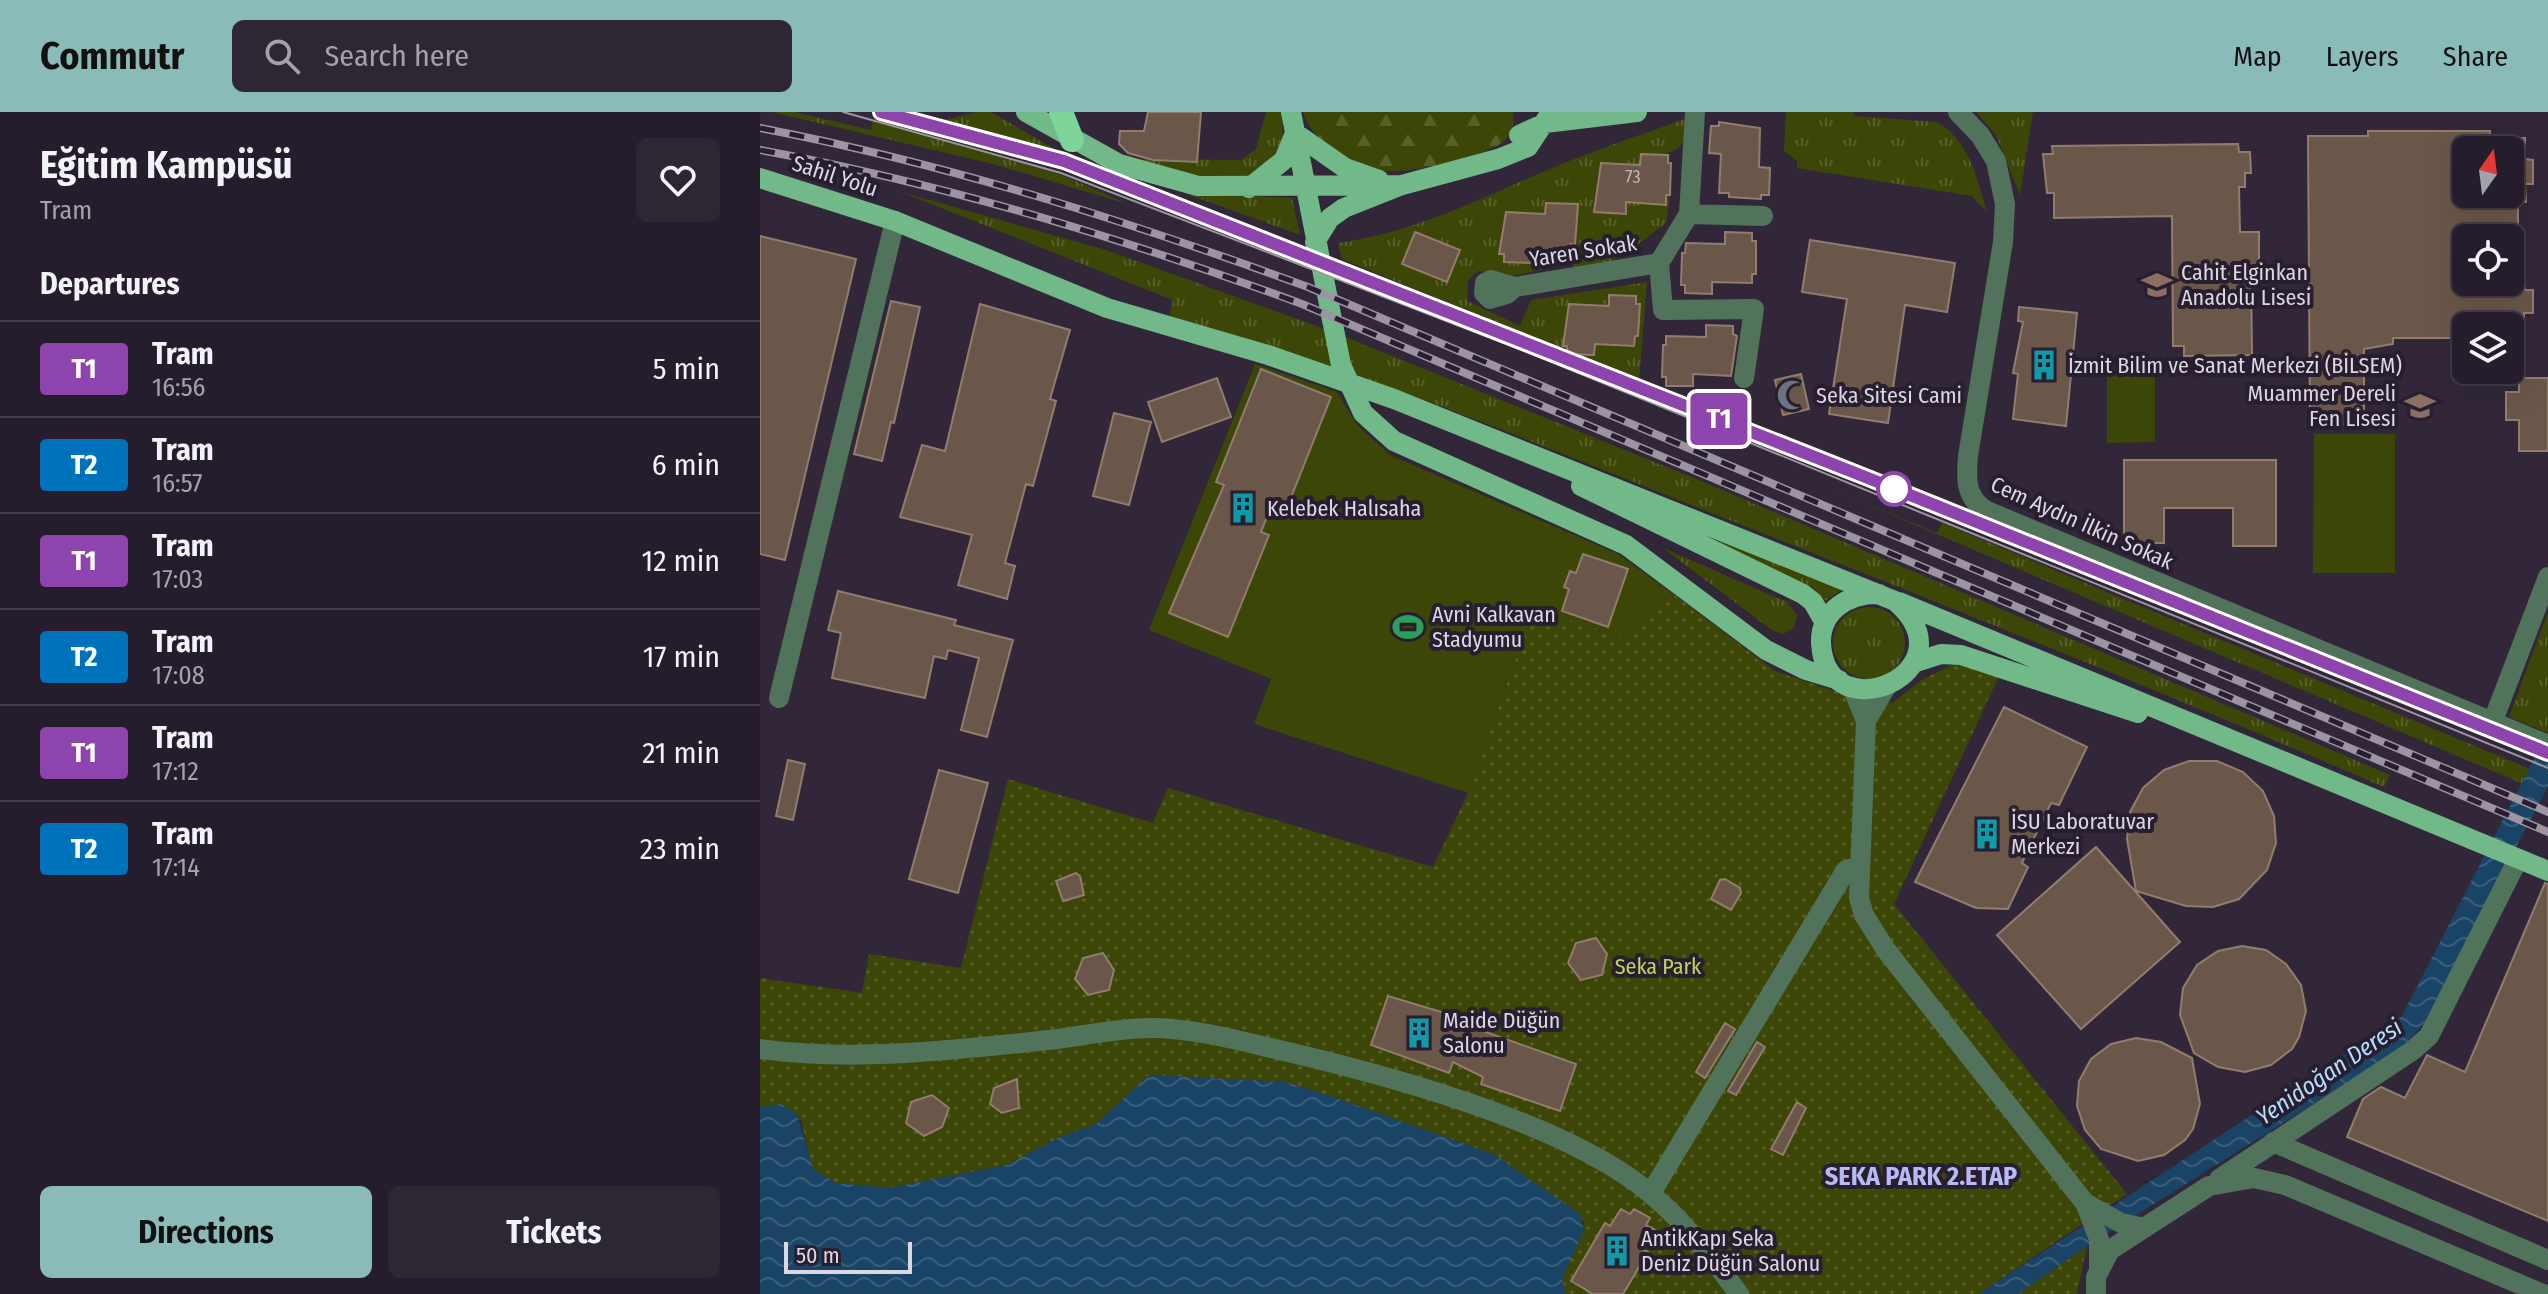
<!DOCTYPE html>
<html lang="en">
<head>
<meta charset="utf-8">
<style>
  body { margin:0; font-family:"Fira Sans Condensed",sans-serif; background:#2d2633; color:#f1f3f6; height:100vh; display:flex; flex-direction:column; font-size:30px; white-space:nowrap }
  * { box-sizing:border-box; margin:0 }
  p { font-size:26px; color:#a3a2a9 }
  .icon { flex:none; width:44px; height:44px; fill:none; stroke:currentColor; stroke-width:2; stroke-linecap:round; stroke-linejoin:round }
  .map { position:relative; flex:1; overflow:hidden }
  .sheet { display:flex; flex-direction:column; background:#251d2b; width:760px }
  .sheet>* { flex:none }
  .badge { padding:0 16px; border-radius:6px; font-size:28px; line-height:52px }
  .needle { width:52px; rotate:14deg }
  .buttons { position:absolute; left:1692px; top:24px; display:grid; gap:16px }
  .buttons a { display:grid; place-items:center; width:72px; height:72px; border-radius:12px; background:#251d2b; box-shadow:0 8px 32px #0002,0 0 0 2px #423b47; font-size:40px }
  .scale { position:absolute; left:24px; bottom:20px; width:128px; box-sizing:border-box; padding-left:8px; border:4px solid #ddd7e2; border-top:0; font-size:22px; line-height:28px; white-space:nowrap; color:#ddd7e2; -webkit-text-stroke:6px #271e2f; paint-order:stroke }
  .map>.badge { position:absolute; translate:-50% -50%; box-shadow:0 0 0 4px #fff }
  h2 { padding:0 40px; font-size:30px; line-height:72px }
  .round { display:grid; place-items:center; flex:none; width:84px; height:84px; border-radius:12px; background:#2d2633 }
  .headline { display:flex; align-items:center; justify-content:space-between; height:136px; padding:0 40px }
  h1 { font-size:38px; font-weight:700; line-height:60px }
  .primary-button { display:flex; gap:16px; margin-top:auto; padding:16px 40px }
  .primary-button a { flex:1; height:92px; border-radius:12px; background:#8bbbb9; color:#111; font-size:32px; font-weight:700; line-height:92px; text-align:center }
  .primary-button a+a { background:#2d2633; color:#f1f3f6 }
  ul { padding:0; list-style:none }
  li { display:flex; align-items:center; gap:24px; height:96px; padding:0 40px; border-top:2px solid #423b47 }
  li div { flex:1 }
  li b { display:block; font-size:30px }
  li em { font-style:normal }
  li .badge { min-width:88px; font-weight:700; text-align:center }
  header { display:flex; align-items:center; gap:48px; box-sizing:border-box; height:112px; padding:0 40px; background:#8bbbb9; color:#111 }
  header strong { font-size:38px }
  nav { display:flex; gap:44px; margin-inline-start:auto; font-size:28px }
  .search { width:560px; height:72px; background:#2d2633; display:flex; align-items:center; gap:20px; box-sizing:border-box; padding:0 28px; border-radius:12px; color:#a3a2a9; font-size:30px }
  main { display:flex; flex:1; min-height:0 }
  .map>svg:first-child { display:block }
</style>
</head>
<body>
<header>
<strong>Commutr</strong>
<div class="search"><svg class="icon" aria-label="search" viewBox="0 0 24 24"><circle cx="10" cy="10" r="6"/><path d="M15 15l6 6"/></svg>Search here</div>
<nav><a>Map</a><a>Layers</a><a>Share</a></nav>
</header>
<main>
<section class="sheet">
<div class="headline"><div><h1>Eğitim Kampüsü</h1><p>Tram</p></div><a class="round"><svg class="icon" aria-label="heart" viewBox="0 0 24 24"><path d="M12 20l-8-8c-3-5 5-10 8-4 3-6 11-1 8 4z"/></svg></a></div>
<h2>Departures</h2>
<ul>
<li><span class="badge" style="background:#8e44ad;color:#fff">T1</span><div><b>Tram</b><p>16:56</p></div><em>5 min</em></li>
<li><span class="badge" style="background:#0072bc;color:#fff">T2</span><div><b>Tram</b><p>16:57</p></div><em>6 min</em></li>
<li><span class="badge" style="background:#8e44ad;color:#fff">T1</span><div><b>Tram</b><p>17:03</p></div><em>12 min</em></li>
<li><span class="badge" style="background:#0072bc;color:#fff">T2</span><div><b>Tram</b><p>17:08</p></div><em>17 min</em></li>
<li><span class="badge" style="background:#8e44ad;color:#fff">T1</span><div><b>Tram</b><p>17:12</p></div><em>21 min</em></li>
<li><span class="badge" style="background:#0072bc;color:#fff">T2</span><div><b>Tram</b><p>17:14</p></div><em>23 min</em></li>
</ul>
<div class="primary-button"><a>Directions</a><a>Tickets</a></div>
</section>
<div class="map">
<svg width="1788" height="1182" viewBox="0 0 1788 1182">
  <defs>
    <pattern id="grass-tufts" width="24" height="20" patternUnits="userSpaceOnUse" patternTransform="scale(2)"><rect width="24" height="20" fill="#3c4606"/><path d="M3 7l-1-3M5 7V3M7 7l1-3M15 17l-1-3M17 17v-4M19 17l1-3" fill="none" stroke="#58602a"/></pattern>
    <pattern id="forest-firs" width="22" height="20" patternUnits="userSpaceOnUse" patternTransform="scale(2)"><rect width="22" height="20" fill="#3c4606"/><path d="M5 1l3.5 6h-7zM16 11l3.5 6h-7z" fill="#58602a"/></pattern>
    <pattern id="park-dots" width="8" height="8" patternUnits="userSpaceOnUse" patternTransform="scale(2)"><rect width="8" height="8" fill="#3c4606"/><path d="M2 2h.1M6 6h.1" fill="none" stroke="#58602a" stroke-width="1.8" stroke-linecap="round"/></pattern>
    <pattern id="water-waves" width="16" height="10" patternUnits="userSpaceOnUse" patternTransform="scale(2)"><rect width="16" height="10" fill="#1a4465"/><path d="M0 5q4-4 8 0t8 0" fill="none" stroke="#3b5e7b"/></pattern>
  </defs>
  <rect width="100%" height="100%" fill="#312739"/>
  <!-- grass -->
  <path fill="url(#grass-tufts)" d="M12,0H34L111,18L113,8L302,63L368,92L233,52Z
    M217,0H231L298,39L297,42L172,11Z
    M506,0H522L523,33L497,66L454,68L382,54V47L481,48L496,37Z
    M1026,0H1094V4L1176,10C1208,25 1218,69 1227,100L1212,84L1037,56V49L1024,39Z
    M1216,0H1273L1260,83L1236,23Z
    M925,7C929,42 908,43 881,42L880,57L841,51L836,70L840,71L839,83L835,84L834,92L839,93V101L865,102L867,87L905,93L906,83H910L906,111C873,135 855,155 813,157L812,92L786,91L785,106L746,100L741,119H745L744,133H740L739,141L744,142V150L770,151L771,136L783,140L784,157L753,164L718,159L708,168L707,189L760,214L771,188L887,170L879,270L582,147L578,131C654,121 722,86 792,56C835,38 880,23 925,7Z
    M141,80L346,138L573,220L934,366L1630,663L1624,675C1399,578 1172,488 944,398C767,328 593,255 409,204L413,188Z
    M424,81L532,86L540,123Z
    M1064,374L1177,421L1182,411L1770,657L1763,672Z
    M920,412L1083,477L1065,489L1052,475L918,415Z
    M903,436L1027,490L1037,503L1034,516L1023,522L1013,519Z
    M1073 531a36 36 0 1 1 72 0a36 36 0 1 1-72 0Z
    M1788,500V621L1749,605Z"/>
  <!-- forest -->
  <path fill="url(#forest-firs)" d="M543,0H753C755,13 751,25 740,32C719,46 650,62 625,59C595,56 552,31 543,0Z"/>
  <!-- park -->
  <path fill="url(#park-dots)" d="M912,481L1015,559L1074,579L1132,591L1163,567L1198,550L1239,564L1134,792L1367,1082L1219,1182H806C792,1157 824,1135 824,1110L735,1043L576,986L525,970L389,963L336,1012L300,1025L247,1053L129,1076L76,1071L52,1057L41,1008L0,995V866L102,881L109,842L201,856L248,667L393,711L408,676L673,755L708,681L774,495L866,527Z
    M1327,1134L1317,1182H1258Z"/>
  <!-- pitch -->
  <path fill="#3c4606" d="M495,252L577,280L597,313L630,343L858,442L912,481L866,527L774,495L708,681L494,612L511,567L389,518Z
    M1347,255H1395V330L1347,331Z
    M1554,322H1635V461H1553Z"/>
  <!-- water -->
  <path fill="url(#water-waves)" d="M1788,620V674L1664,911L1642,936L1327,1134L1258,1182H1219L1642,904Z
    M389,963L525,970L576,986L735,1043L820,1102L824,1118L802,1167L806,1182H0V995L21,992L37,1002L53,1057L76,1071L129,1076L247,1053L300,1025L336,1012Z"/>
  <!-- building -->
  <path fill="#6b5749" stroke="#927c6e" stroke-width="2" d="M388,0H441L437,50L393,48L368,41L359,32L360,19H384Z
    M959,10L1000,16L999,55L1010,56L1009,83H1001V87L969,85V81H959L961,42L949,41L951,14H959Z
    M1608,19H1730V38H1706V82H1750V26H1765V47L1773,48V72H1765L1766,90H1758V126H1706V170H1750V158H1765V178H1773V201H1764V218H1750V214H1706V226H1633V232L1604,237V312L1550,313L1548,24H1608Z
    M1478,32L1479,40H1490L1491,61H1485V75H1479L1480,120H1499V159H1491L1492,243L1424,244V234H1413L1412,104L1294,106V81H1287L1283,42H1293L1292,34Z
    M881,42L908,43V51H911L910,83H906V93L866,90V102L834,100L841,51L880,53Z
    M786,91L818,92L815,133L811,132L810,142L771,140V151L744,150V142H739L746,100L785,102Z
    M655,120L700,138L687,170L642,152Z
    M965,120L992,121V129H996V162H992V171L952,170V182L925,181V173H921L922,141H925L926,131L965,132Z
    M0,124L96,147L25,448L0,442Z
    M1050,128L1195,151L1187,200L1145,193L1128,311L1069,302L1087,187L1042,180Z
    M849,183L876,184V192H880L878,224H875L874,234L835,232L834,243L807,242V234H803L809,192L849,194Z
    M131,189L160,195L134,311L131,310L122,349L94,342Z
    M220,192L310,218L290,287L296,289L273,374L266,372L245,451L255,454L247,487L198,473L212,423L140,405L162,333L185,339Z
    M1259,195L1317,201L1306,314L1253,307L1258,262L1253,261L1263,210L1258,209Z
    M946,213L973,214V222L977,224L971,264L933,262V274H906V265H902L903,233H906V224L946,225Z
    M501,257L571,285L526,398L512,392L501,420L509,423L468,525L409,501L464,373L456,370Z
    M1041,262L1049,297L1023,303L1015,268Z
    M457,266L471,305L402,330L388,290Z
    M1759,266H1788V339H1759V308H1746V280H1759Z
    M354,301L391,310L369,393L333,384Z
    M1364,348H1516V434H1473V396H1404V431H1364Z
    M823,442L868,457L848,515L802,499L809,477L804,475L810,459L816,461Z
    M78,479L196,508L194,513L253,528L227,625L201,618L219,546L188,538L186,547L174,544L165,586L72,566L81,521L68,518Z
    M1244,595L1327,635L1299,693L1291,691L1262,751L1268,755L1248,797L1216,796L1155,770Z
    M28,648L45,652L33,708L16,704Z
    M1429,649H1457L1483,660L1503,679L1514,704L1516,731L1507,758L1479,787L1453,795L1426,794L1376,779L1367,727L1370,700L1383,676L1404,658Z
    M179,658L228,671L198,781L149,767Z
    M1336,735L1420,830L1321,917L1237,823Z
    M316,761L320,764L324,783L303,789L296,769Z
    M965,767L980,776L981,781L971,798L951,787L960,768Z
    M1785,771L1788,772V1109L1587,1025L1603,987L1621,975L1645,986L1667,943L1705,960Z
    M836,826L847,842L842,863L821,868L808,851L816,831Z
    M1482,834L1506,838L1526,852L1541,873L1546,899L1539,925L1532,937L1511,953L1485,960L1458,955L1434,941L1420,903L1423,876L1437,853L1458,839Z
    M343,841L354,858L349,878L328,883L315,867L323,846Z
    M628,884L708,908L706,913L816,952L800,999L721,972L723,965L693,950L689,961L611,933Z
    M965,911L975,917L945,966L936,960Z
    M1376,926L1401,930L1432,946L1440,992L1433,1017L1425,1028L1404,1043L1378,1049L1341,1037L1325,1018L1317,994L1319,969L1331,947L1351,932Z
    M997,930L1005,935L976,983L968,979Z
    M257,967L259,996L242,1001L230,992L234,976Z
    M172,983L189,996L182,1015L164,1024L146,1011L151,990Z
    M1037,990L1046,996L1023,1043L1011,1037Z
    M861,1097L870,1102L874,1097L890,1106L886,1113L895,1118L884,1138L888,1140L863,1182H833L811,1169L845,1111L850,1114Z"/>
  <g fill="none" stroke-linecap="round" stroke-linejoin="round">
    <!-- minor -->
    <path stroke="#51735b" stroke-width="20" d="M935,0L929,102L899,151L903,198L994,197L984,266
      M1198,0L1220,23L1236,49L1245,92L1243,130L1208,344C1206,367 1205,386 1227,399L1788,633
      M929,102L1003,104
      M755,175L747,182L730,187L724,181L725,171L731,168L755,175L899,151
      M1092,575L1106,609L1099,786L1104,803L1126,838L1325,1091L1339,1127V1157
      M19,586L135,109
      M1106,609L1126,575
      M1733,609L1788,465
      M0,937C95,950 194,938 289,928C323,924 358,916 391,916C430,916 473,927 511,936C620,961 787,1005 877,1071C918,1101 949,1142 979,1182
      M1513,1030L1788,1148
      M1459,1067L1652,939L1669,924L1758,747
      M891,1081L1086,758L1100,754
      M1325,1091L1361,1111L1385,1116
      M1336,1182V1165L1350,1138L1449,1074L1494,1066L1525,1073L1783,1182"/>
    <!-- major -->
    <path stroke="#71b988" stroke-width="20" d="M266,0L359,52L438,74L642,73
      M531,0L581,253L603,301L634,329L866,433L1006,538L1046,558L1079,568
      M759,23L785,11L877,0
      M0,66L135,109L347,196L508,243L634,287L1135,489C1216,559 1066,624 1061,531C1060,498 1090,481 1119,482
      M489,76L524,48L535,21L585,56L619,68
      M555,130L570,106L584,96L642,73L738,47L768,35L791,0
      M821,374L1043,482L1053,490L1065,511
      M1139,490L1788,759
      M1153,551L1181,542L1201,543L1378,601"/>
    <!-- highway -->
    <path stroke="#7dd599" stroke-width="24" d="M301,0L312,28"/>
    <!-- tram -->
    <path stroke="#9c94a2" stroke-width="2" d="M83,0L301,61L767,240L1788,656
      M233,29L304,49L355,69
      M1199,403L1788,641"/>
    <!-- rail casing -->
    <g stroke="#9c94a2" stroke-width="8">
      <path id="rail" d="M0,16C188,52 368,109 548,175L1788,700
        M0,38C186,72 365,127 542,192L1788,720"/>
    </g>
    <!-- rail -->
    <use href="#rail" stroke="#271e2f" stroke-width="5" stroke-dasharray="15" stroke-linecap="butt"/>
  </g>
  <g fill="none" stroke-linecap="round" stroke-linejoin="round">
    <!-- line casing -->
    <g stroke="#fff" stroke-width="18">
      <path id="line" d="M121,0L304,49L1108,366L1788,641"/>
    </g>
    <!-- line -->
    <use href="#line" stroke="#8e44ad" stroke-width="12"/>
  </g>
  <!-- icons -->
  <defs>
    <g id="school-bare" transform="scale(2.4)"><path d="M0-5L7-2L0 1L-7-2ZM-4 1L0 2.5L4 1V4Q0 6-4 4Z" fill="#8d6e63" stroke="#271e2f" stroke-width="2.5" paint-order="stroke"/></g>
    <g id="building-bare" transform="scale(2.4)"><path d="M-4-6H4V6H1V3H-1V6H-4ZM-2.5-4.3h1.7v1.8h-1.7ZM.8-4.3h1.7v1.8H.8ZM-2.5-1h1.7V.8h-1.7ZM.8-1h1.7V.8H.8Z" fill="#0f9aa8" stroke="#271e2f" stroke-width="2.5" paint-order="stroke"/></g>
    <g id="mosque-bare" transform="scale(2.4)"><path d="M3.5-4.9A6 6 0 1 0 3.5 4.9A5 5 0 1 1 3.5-4.9Z" fill="#6b7280" stroke="#271e2f" stroke-width="2.5" paint-order="stroke"/></g>
    <g id="stadium-bare" transform="scale(2.4)"><path d="M0-5a6.5 5 0 1 0 0 10a6.5 5 0 1 0 0-10ZM-3.5-1.8h7v3.6h-7Z" fill="#2e9e5b" stroke="#271e2f" stroke-width="2.5" paint-order="stroke"/></g>
  </defs>
  <g fill-rule="evenodd">
    <use href="#school-bare" x="1397" y="173"/>
    <use href="#building-bare" x="1284" y="253"/>
    <use href="#mosque-bare" x="1032" y="283"/>
    <use href="#school-bare" x="1660" y="294"/>
    <use href="#building-bare" x="483" y="396"/>
    <use href="#stadium-bare" x="648" y="515"/>
    <use href="#building-bare" x="1227" y="722"/>
    <use href="#building-bare" x="659" y="921"/>
    <use href="#building-bare" x="857" y="1139"/>
  </g>
  <!-- markers -->
  <circle fill="#fff" stroke="#8e44ad" stroke-width="4" cx="1134" cy="377" r="16"/>
  <g text-anchor="middle" dominant-baseline="central" stroke-width="8" stroke-linejoin="round" paint-order="stroke">
    <!-- number labels -->
    <g font-size="18" fill="#c0b7bc">
      <text x="873" y="65">73</text>
    </g>
    <!-- street labels -->
    <g font-size="22" fill="#ddd7e2" stroke="#271e2f">
      <text transform="translate(75 64) rotate(18)">Sahil Yolu</text>
      <text transform="translate(823 139) rotate(-9)">Yaren Sokak</text>
      <text transform="translate(1322 411) rotate(24)">Cem Aydın İlkin Sokak</text>
    </g>
    <!-- poi labels -->
    <g font-size="22" fill="#ddd7e2" stroke="#271e2f" text-anchor="start">
      <text x="1421" y="160">Cahit Elginkan<tspan x="1421" dy="25">Anadolu Lisesi</tspan></text>
      <text x="1308" y="253">İzmit Bilim ve Sanat Merkezi (BİLSEM)</text>
      <text x="1636" y="281" text-anchor="end">Muammer Dereli<tspan x="1636" dy="25">Fen Lisesi</tspan></text>
      <text x="1056" y="283">Seka Sitesi Cami</text>
      <text x="507" y="396">Kelebek Halısaha</text>
      <text x="672" y="502">Avni Kalkavan<tspan x="672" dy="25">Stadyumu</tspan></text>
      <text x="1251" y="709">İSU Laboratuvar<tspan x="1251" dy="25">Merkezi</tspan></text>
      <text x="683" y="908">Maide Düğün<tspan x="683" dy="25">Salonu</tspan></text>
      <text x="881" y="1126">AntikKapı Seka<tspan x="881" dy="25">Deniz Düğün Salonu</tspan></text>
    </g>
    <!-- park labels -->
    <g font-size="22" fill="#c0d75c" stroke="#271e2f">
      <text x="898" y="854">Seka Park</text>
    </g>
    <!-- water labels -->
    <g font-size="24" font-style="italic" fill="#b6dcfd" stroke="#271e2f">
      <text transform="translate(1569 960) rotate(-34)">Yenidoğan Deresi</text>
    </g>
    <!-- quarter labels -->
    <g font-size="26" font-weight="bold" fill="#b9baf3" stroke="#271e2f">
      <text x="1161" y="1064">SEKA PARK 2.ETAP</text>
    </g>
  </g>
</svg>
<div class="buttons">
<a><svg class="needle" viewBox="-14 -14 28 28"><path d="M0-13l5 13h-10z" fill="#e53935"/><path d="M0 13l5-13h-10z" fill="#a3a2a9"/></svg></a>
<a><svg class="icon" aria-label="locate" viewBox="0 0 24 24"><circle cx="12" cy="12" r="6"/><path d="M12 2v4M12 18v4M2 12h4M18 12h4"/></svg></a>
<a><svg class="icon" aria-label="layers" viewBox="0 0 24 24"><path d="M12 4l9 5-9 5-9-5zM3 14l9 5 9-5"/></svg></a>
</div>
<div class="scale">50 m</div>
<b class="badge" style="left:959px;top:307px;background:#8e44ad;color:#fff">T1</b>
</div>
</main>
</body>
</html>
